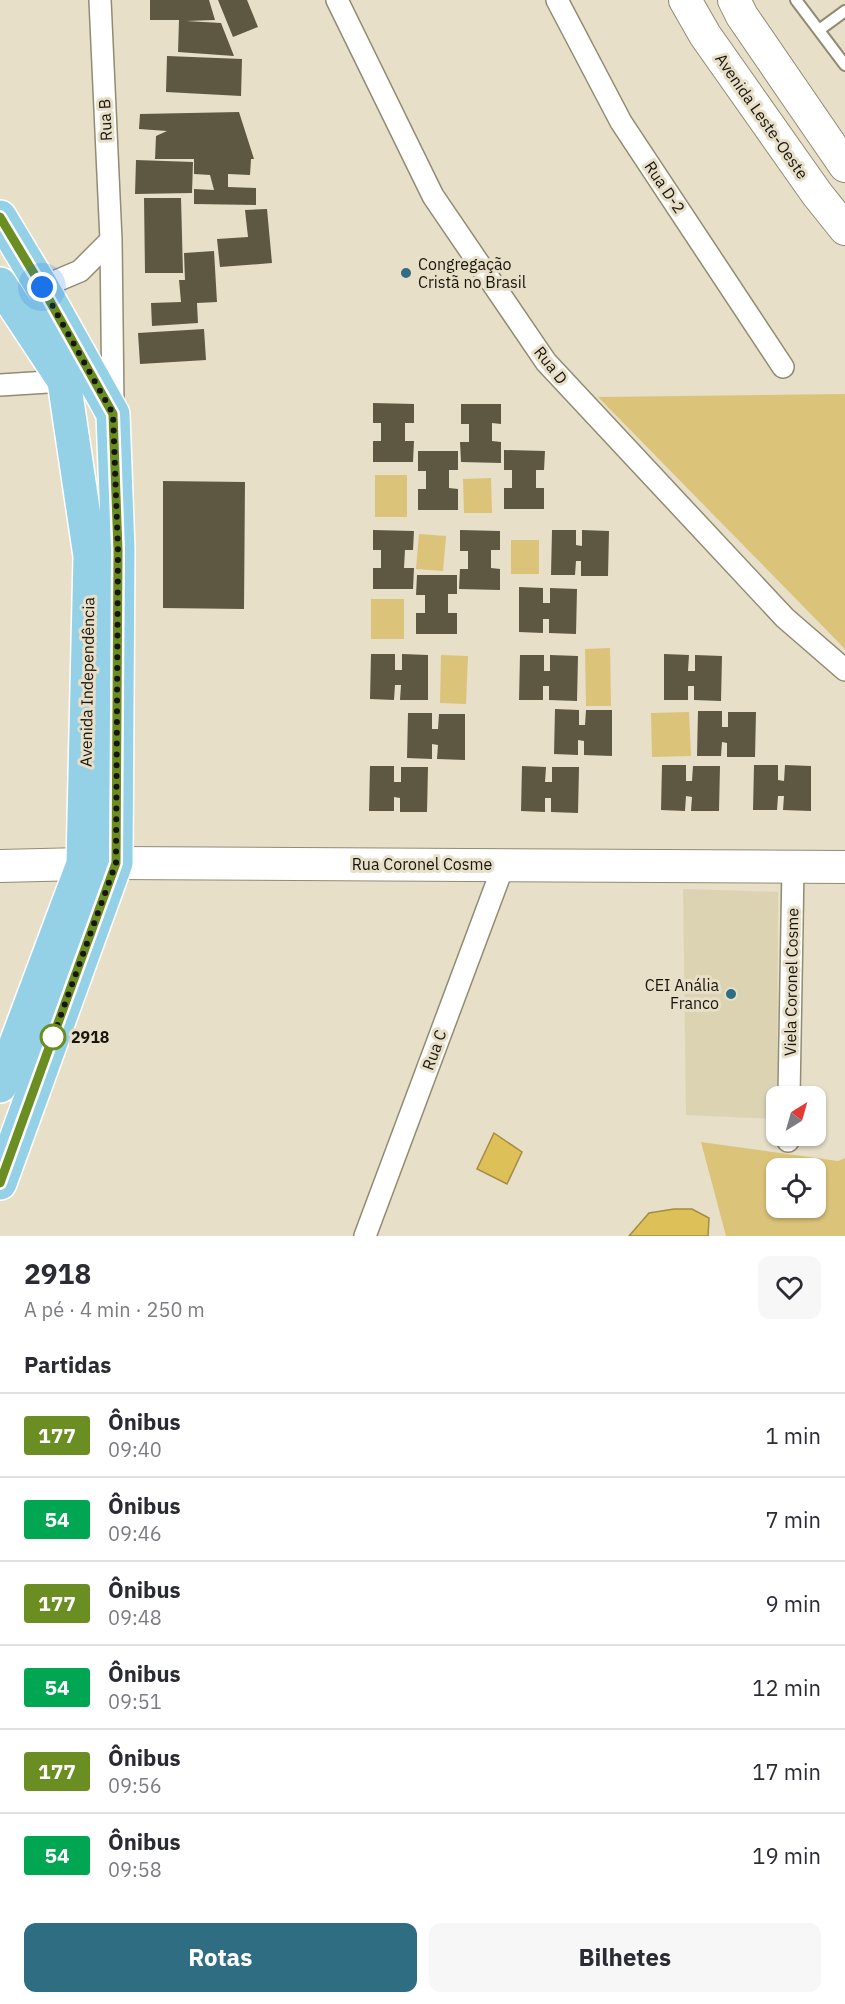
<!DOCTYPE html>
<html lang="pt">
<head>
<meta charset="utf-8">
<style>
  body { margin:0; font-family:"IBM Plex Sans",sans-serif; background:#f7f7f7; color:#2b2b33; height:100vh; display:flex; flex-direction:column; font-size:22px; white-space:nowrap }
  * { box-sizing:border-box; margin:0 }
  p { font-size:20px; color:#7c7c81 }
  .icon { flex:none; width:33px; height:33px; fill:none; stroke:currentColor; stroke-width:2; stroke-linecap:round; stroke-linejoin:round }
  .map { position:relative; height:1236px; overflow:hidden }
  .panel { display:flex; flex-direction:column; background:#fff; flex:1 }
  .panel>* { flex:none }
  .badge { padding:0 12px; border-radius:4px; font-size:21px; line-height:39px }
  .needle { width:39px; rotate:37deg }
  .fabs { position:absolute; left:766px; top:1086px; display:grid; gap:12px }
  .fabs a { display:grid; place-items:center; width:60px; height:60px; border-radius:12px; background:#fff; box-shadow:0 2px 4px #0004; font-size:30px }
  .you { position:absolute; width:30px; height:30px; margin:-15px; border:4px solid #fff; border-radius:50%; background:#1a73e8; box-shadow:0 0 0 9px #1a73e833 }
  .map>.badge { position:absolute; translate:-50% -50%; box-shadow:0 0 0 3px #fff }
  h2 { padding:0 24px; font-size:22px; line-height:54px }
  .round { display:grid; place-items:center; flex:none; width:63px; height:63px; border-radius:12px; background:#f7f7f7 }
  .head { display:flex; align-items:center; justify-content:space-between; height:102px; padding:0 24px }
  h1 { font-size:28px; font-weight:700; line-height:45px }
  .action { display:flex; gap:12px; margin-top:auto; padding:12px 24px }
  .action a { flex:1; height:69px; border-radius:12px; background:#2e6d82; color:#fff; font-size:24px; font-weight:700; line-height:69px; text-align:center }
  .action a+a { background:#f7f7f7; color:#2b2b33 }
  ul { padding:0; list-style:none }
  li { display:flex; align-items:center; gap:18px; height:84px; padding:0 24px; border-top:2px solid #e1e1e2 }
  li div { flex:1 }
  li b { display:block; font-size:22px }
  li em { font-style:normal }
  li .badge { min-width:66px; font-weight:700; text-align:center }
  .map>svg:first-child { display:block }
</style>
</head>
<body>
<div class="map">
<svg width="845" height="1236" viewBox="0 0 845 1236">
  <rect width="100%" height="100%" fill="#e7dfc7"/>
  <!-- built -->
  <path fill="#dcd3b3" d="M683,889L778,892L777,1119L686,1115Z"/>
  <!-- green -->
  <path fill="#dbc479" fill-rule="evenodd" d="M845,394V649L598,397Z
    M375,475H407V517H375Z
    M491,478L492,513H464L463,479Z
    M419,534L446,536L443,571L416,569Z
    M511,540H539V574H511Z
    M371,599H404V639H371Z
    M610,648L611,706H586L585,649Z
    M441,655L468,656L466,704L440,703Z
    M689,712L691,756L652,757L651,713Z
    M701,1142L838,1161L845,1158V1236H726ZM777,1168H816V1208H777Z"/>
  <!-- water -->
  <path fill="#dec058" stroke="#a38d42" stroke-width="1.5" d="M494,1133L522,1152L507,1184L477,1169Z
    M674,1209H692L709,1218L708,1236H629L649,1213Z"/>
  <!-- building -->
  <path fill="#5e5843" d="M150,0H209L215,20L186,21L221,23L234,56L178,52L179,20H150Z
    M218,0H247L258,27L233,37Z
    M167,56L242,59L241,96L166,92Z
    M239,112L254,159H251L250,175L228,174V187L256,188V205L194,204V189L214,190L210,175L194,174V159H155L156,136L167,131L139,129L140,114Z
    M136,160L193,162L192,193L135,194Z
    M144,198H181L183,273H145Z
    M267,209L272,263L220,267L217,239L248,237L245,210Z
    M214,251L217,302L197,303L198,323L152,326L151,303L181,302L179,280H185L184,253Z
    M204,329L206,360L140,364L138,333Z
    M373,403L414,404V423H405V441H414L413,462H373V441H381V423H373Z
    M461,404H501V424L492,423V441L501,442V463L461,462L460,442H469V424H461Z
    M504,450L545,451L544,470H536V488H544V509H504V488H512V470H504Z
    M418,451H458V470H449V488L458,489V510H418V489H426V471H418Z
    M163,481L245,482L244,609L163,608Z
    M373,530L414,531L413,550H405L404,568H414L413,589H373V568H381V550H373Z
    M460,530L500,531V550H491V568L500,569V590L459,589L460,569H468V551H460Z
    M552,530H576V545L582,546V530L609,531L608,576H581V561H576L575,575H551Z
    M417,575H457V594H448V613H457V634H416V613H425V595H416Z
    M519,587L543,588V603H550V588L577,589L576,634L549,633V619H543V633L519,632Z
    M371,654H395V670H402V654L428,655V700H400L401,685H395L394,700L370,699Z
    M664,654L689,655L688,671H695V655L722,656L721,701L694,700V686H688V700H664Z
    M520,655H544V671H550V655L578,656L577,701L549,700V686H543V700H519Z
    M555,709L579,710V725H585L586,710H612V756L584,755V741L578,740V755L554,754Z
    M698,711H722V727H728V712H756L755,757H727V743L722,742L721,756H697Z
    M408,713H432V729H438L439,714H465V760L437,759L438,745L432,744V759L407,758Z
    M662,765H686V781H692L693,766H720L719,811H691L692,797L686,796L685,811L661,810Z
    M754,765H778V780L784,781L785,765L811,766V811L783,810L784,796H778L777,810H753Z
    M370,766H394V782H401V767H428L427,812H400V798L394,797V811H369Z
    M522,766L546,767L545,782H552V767H579L578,813L551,812V798H545V812L521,811Z"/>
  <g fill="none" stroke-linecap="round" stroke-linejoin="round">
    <!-- lane casing -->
    <g stroke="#928b74" stroke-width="14">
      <path id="lane" d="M796,0L845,65
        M819,30L845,11"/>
    </g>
    <!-- street casing -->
    <g stroke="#928b74" stroke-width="24">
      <path id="street" d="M100,0L111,240L113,407
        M337,0L433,196L546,362L785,618L845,670
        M557,0L621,122L783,367
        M42,287L80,271L111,240
        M0,385L64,381
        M789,1096L793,867
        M788,1141V1136
        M365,1236L504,864"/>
    </g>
    <!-- secondary casing -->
    <g stroke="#928b74" stroke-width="34">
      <path id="secondary" d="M685,0L705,35L817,194L845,229
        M734,0L742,16L845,166
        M116,863L845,867
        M0,866L83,864"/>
    </g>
    <!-- primary casing -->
    <g stroke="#fff" stroke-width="36">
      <path id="primary" d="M0,217L42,287L113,414L118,550L116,863L0,1183
        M0,284L64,381L90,556L83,864L0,1086"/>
    </g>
    <!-- lane -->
    <use href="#lane" stroke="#fff" stroke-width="10"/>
    <!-- street -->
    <use href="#street" stroke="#fff" stroke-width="21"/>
    <!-- secondary -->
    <use href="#secondary" stroke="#fff" stroke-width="32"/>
    <!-- primary -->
    <use href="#primary" stroke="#95d1e6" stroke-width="33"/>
  </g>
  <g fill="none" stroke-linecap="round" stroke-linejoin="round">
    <!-- line casing -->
    <g stroke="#fff" stroke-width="14">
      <path id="line" d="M0,217L42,287L113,414L118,550L116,863L0,1183"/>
    </g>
    <!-- line -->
    <use href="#line" stroke="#6b8e23" stroke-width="9"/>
    <!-- walk -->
    <path stroke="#18150d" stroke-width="6" stroke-dasharray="0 10.8" d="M42,287L113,414L118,550L116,863L53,1037"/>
  </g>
  <!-- markers -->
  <g fill="#2e6d82" stroke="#e7dfc7" stroke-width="2">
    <circle cx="406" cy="273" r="6"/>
    <circle cx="731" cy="994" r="6"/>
  </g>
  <circle fill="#fff" stroke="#6b8e23" stroke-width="3" cx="53" cy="1037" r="12"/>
  <g text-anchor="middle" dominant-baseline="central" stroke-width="6" stroke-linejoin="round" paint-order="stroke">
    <!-- street labels -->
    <g font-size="16" fill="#18150d" stroke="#e7dfc7">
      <text transform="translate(762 116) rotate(55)">Avenida Leste-Oeste</text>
      <text transform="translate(105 120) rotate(-93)">Rua B</text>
      <text transform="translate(665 187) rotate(56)">Rua D-2</text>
      <text transform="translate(551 365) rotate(52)">Rua D</text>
      <text transform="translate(87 682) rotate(-89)">Avenida Independência</text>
      <text x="422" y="864">Rua Coronel Cosme</text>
      <text transform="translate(791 982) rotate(-89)">Viela Coronel Cosme</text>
      <text transform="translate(434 1050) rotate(-70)">Rua C</text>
    </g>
    <!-- poi labels -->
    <g font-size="16" fill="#18150d" stroke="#e7dfc7" text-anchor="start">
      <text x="418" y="264">Congregação<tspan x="418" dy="18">Cristã no Brasil</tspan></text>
      <text x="719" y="985" text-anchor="end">CEI Anália<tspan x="719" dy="18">Franco</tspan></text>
    </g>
    <!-- stop labels -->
    <g font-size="16" font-weight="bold" fill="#18150d" stroke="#e7dfc7" text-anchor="start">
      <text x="71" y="1037">2918</text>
    </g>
  </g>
</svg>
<div class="fabs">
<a><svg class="needle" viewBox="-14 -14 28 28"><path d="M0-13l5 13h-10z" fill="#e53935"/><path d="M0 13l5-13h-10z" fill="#7c7c81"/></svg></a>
<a><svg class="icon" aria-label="locate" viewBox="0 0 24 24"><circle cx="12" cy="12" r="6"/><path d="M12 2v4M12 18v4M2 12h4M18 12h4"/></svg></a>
</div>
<div class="you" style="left:42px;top:287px"></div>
</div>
<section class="panel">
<div class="head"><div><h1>2918</h1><p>A pé · 4 min · 250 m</p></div><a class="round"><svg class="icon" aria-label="heart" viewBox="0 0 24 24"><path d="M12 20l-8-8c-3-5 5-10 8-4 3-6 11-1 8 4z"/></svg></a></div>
<h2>Partidas</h2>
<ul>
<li><span class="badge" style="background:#6b8e23;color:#fff">177</span><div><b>Ônibus</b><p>09:40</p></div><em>1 min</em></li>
<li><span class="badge" style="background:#00a651;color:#fff">54</span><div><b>Ônibus</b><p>09:46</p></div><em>7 min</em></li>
<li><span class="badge" style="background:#6b8e23;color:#fff">177</span><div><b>Ônibus</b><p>09:48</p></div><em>9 min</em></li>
<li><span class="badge" style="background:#00a651;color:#fff">54</span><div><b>Ônibus</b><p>09:51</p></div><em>12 min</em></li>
<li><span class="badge" style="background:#6b8e23;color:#fff">177</span><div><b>Ônibus</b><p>09:56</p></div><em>17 min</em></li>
<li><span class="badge" style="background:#00a651;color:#fff">54</span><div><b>Ônibus</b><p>09:58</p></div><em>19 min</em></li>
</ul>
<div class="action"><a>Rotas</a><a>Bilhetes</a></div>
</section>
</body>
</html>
